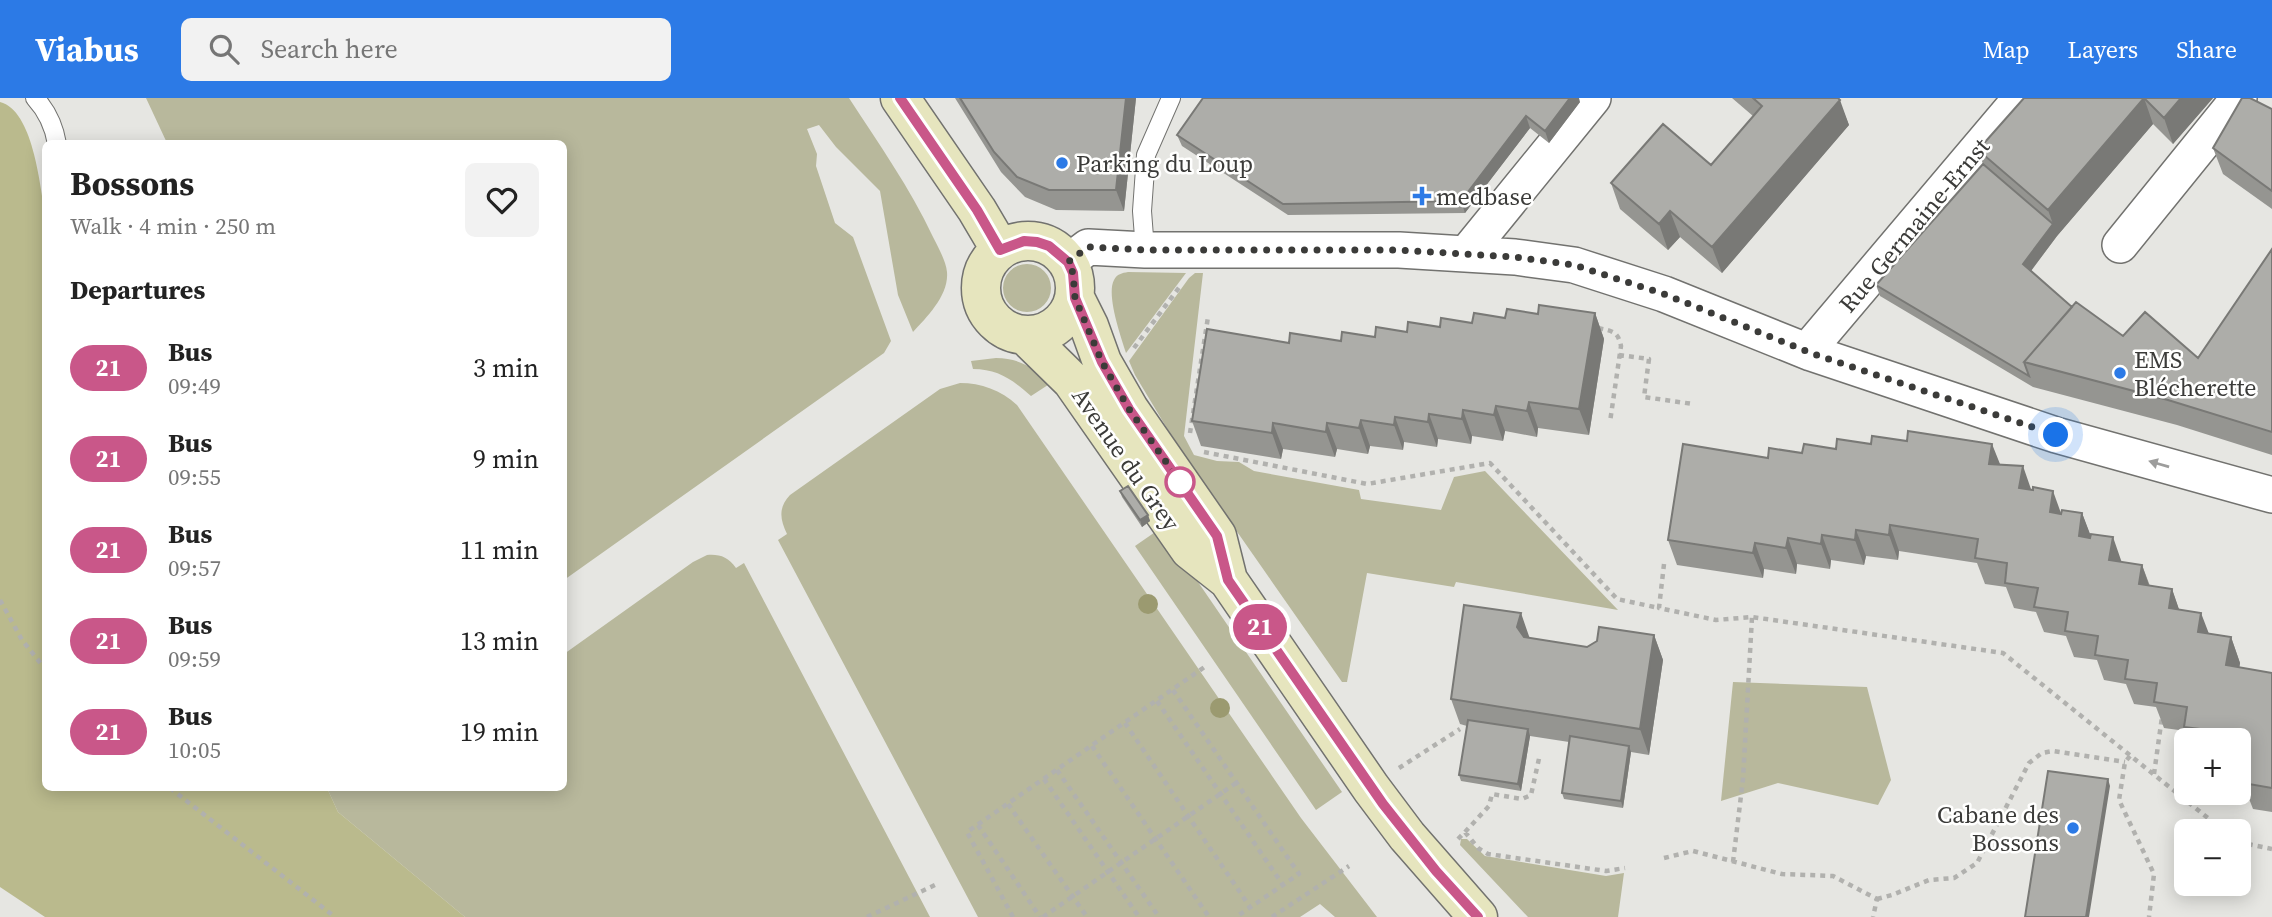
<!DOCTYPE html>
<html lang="en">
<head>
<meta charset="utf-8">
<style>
  body { margin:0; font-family:"Source Serif 4",serif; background:#f2f2f2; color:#222; height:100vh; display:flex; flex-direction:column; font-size:26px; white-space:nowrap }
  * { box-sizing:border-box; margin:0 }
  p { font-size:23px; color:#767676 }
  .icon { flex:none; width:38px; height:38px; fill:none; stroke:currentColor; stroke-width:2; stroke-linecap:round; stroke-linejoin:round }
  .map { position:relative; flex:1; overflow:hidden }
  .drawer { position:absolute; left:42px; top:42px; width:525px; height:651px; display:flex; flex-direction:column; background:#fff; border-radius:10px; box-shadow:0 4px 18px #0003 }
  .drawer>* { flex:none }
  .badge { padding:0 14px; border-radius:23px; font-size:24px; line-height:46px }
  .fabs { position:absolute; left:2174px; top:630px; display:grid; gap:14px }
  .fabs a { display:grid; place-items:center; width:77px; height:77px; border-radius:10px; background:#fff; box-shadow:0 4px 18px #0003; font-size:35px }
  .you { position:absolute; width:35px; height:35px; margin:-18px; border:5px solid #fff; border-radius:50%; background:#1a73e8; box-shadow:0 0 0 10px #1a73e833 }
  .map>.badge { position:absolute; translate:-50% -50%; box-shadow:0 0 0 4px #fff }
  h2 { padding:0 28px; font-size:26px; line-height:63px }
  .round { display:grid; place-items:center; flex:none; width:74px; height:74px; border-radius:10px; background:#f2f2f2 }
  .headline { display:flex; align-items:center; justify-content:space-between; height:119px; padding:0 28px }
  h1 { font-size:33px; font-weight:700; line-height:52px }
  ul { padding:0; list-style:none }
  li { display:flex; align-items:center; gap:21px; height:91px; padding:0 28px }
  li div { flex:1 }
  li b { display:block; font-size:26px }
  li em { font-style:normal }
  li .badge { min-width:77px; font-weight:700; text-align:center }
  header { display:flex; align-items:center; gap:42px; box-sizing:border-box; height:98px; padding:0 35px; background:#2c7ae6; color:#fff }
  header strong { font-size:33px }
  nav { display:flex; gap:38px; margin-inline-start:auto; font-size:24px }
  .search { width:490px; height:63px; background:#f2f2f2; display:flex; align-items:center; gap:18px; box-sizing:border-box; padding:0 24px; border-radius:10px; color:#767676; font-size:26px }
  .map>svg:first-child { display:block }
</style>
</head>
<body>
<header>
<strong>Viabus</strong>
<div class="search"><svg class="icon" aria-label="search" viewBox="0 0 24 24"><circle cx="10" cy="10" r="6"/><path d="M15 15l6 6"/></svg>Search here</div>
<nav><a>Map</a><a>Layers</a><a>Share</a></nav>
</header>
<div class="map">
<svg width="2272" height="819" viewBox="0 0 2272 819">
  <rect width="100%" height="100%" fill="#e6e6e2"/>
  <!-- green -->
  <path fill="#b8b89c" d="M146,0H849C879,46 910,90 933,139C938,149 946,163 947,174C949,197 927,219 913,234L898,197L880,93L836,49L819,27L807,31L817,56L816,68L835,125L853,139L891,243L884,255L564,482V46L167,45Z
    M1003 190a24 24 0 1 1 48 0a24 24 0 1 1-48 0Z
    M1128,174L1186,175L1126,255C1121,239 1106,197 1114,182C1117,176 1122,175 1128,174Z
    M1195,175H1203L1184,338L1194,357L1217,363L1239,364L1254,373L1359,392L1361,401L1441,412L1454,379L1485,373L1618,512L1456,484L1454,489L1367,475L1347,584H1342L1180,352L1135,277L1129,263L1189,180Z
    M996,260C1019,260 1034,270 1051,285L1031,298C1013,282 998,271 973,271L971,263Z
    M960,285C981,285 1001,292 1017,307L1301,720L1377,819H1335L1320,806L1300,819H978L778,442L787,436C780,421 778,410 790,397L940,291Z
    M1161,430L1342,694L1316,712L1135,448Z
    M707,457C720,456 728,459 736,470L744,465L930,819H465L338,714L327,690H564V556L693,464Z
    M1733,584L1867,589L1891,682L1878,707L1778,685L1721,703Z
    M1461,741H1467L1485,758L1606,778L1624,775L1618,819H1528L1460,747Z"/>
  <!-- forest -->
  <path fill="#baba8d" d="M0,4C33,12 40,87 45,116L46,690H327L338,714L465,819H45L0,789Z"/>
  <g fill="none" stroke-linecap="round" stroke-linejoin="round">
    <!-- lane casing -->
    <g stroke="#72726f" stroke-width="20">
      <path id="lane" d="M35,0C47,13 54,28 57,46
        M1145,152L1142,113L1146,57L1171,0"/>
    </g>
    <!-- street casing -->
    <g stroke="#72726f" stroke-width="38">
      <path id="street" d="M2120,147L2239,0
        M1466,156L1593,0
        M1068,164L1088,149L1145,152H1399L1515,159L1574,167L1664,196L1811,255L2056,337L2272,397
        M1807,253L2021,0"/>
    </g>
    <!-- secondary casing -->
    <g stroke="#72726f" stroke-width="41">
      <path id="secondary" d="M900,0L977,112L1000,151
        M981 190a47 47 0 1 1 94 0a47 47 0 1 1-94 0Z
        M1075,200L1089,228L1102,264L1129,311L1217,438L1228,482
        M1026,238L1072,283L1190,452L1228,482L1371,690L1407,738L1478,819"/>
    </g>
    <!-- path -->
    <path stroke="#b1b1ae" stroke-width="4.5" stroke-dasharray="5 5" stroke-linecap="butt" d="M1598,230C1612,233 1618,233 1621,248L1610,324
      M1134,250L1181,187
      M1619,257L1649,261L1644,299L1693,306
      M1190,335L1208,219
      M1204,354L1367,386L1490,365L1617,501L1659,510
      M1664,466L1659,510L1716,522L1752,519L2003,555L2224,733
      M0,502L22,542L46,572
      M1173,592L1299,776L1236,819
      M1157,603L1283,787
      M1125,625L1250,809
      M1092,648L1209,819
      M2130,658L2125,664L2119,702L2154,776L2149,819
      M1399,670L1460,631
      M1057,672L1159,819
      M2154,676L2162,619
      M1044,681L1139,819
      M170,690L335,819
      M1008,706L1087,819
      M978,727L1040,819
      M1465,734L1489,708L1492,696L1522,701L1531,697L1540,656
      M1458,741L1465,734L1478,750L1488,756L1606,773L1625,770
      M2238,744L2272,751
      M1664,760L1693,753L1782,776L1833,778L1877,801L1873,819
      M1733,764L1743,681L1752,519
      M1877,801L1892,797L1929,782L1954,780L1977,765L2029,665L2042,655L2053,653L2125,664
      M867,819L935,787
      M1013,819L967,734L1206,568
      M1043,819L1236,685
      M1272,819L1349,768"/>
    <!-- lane -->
    <use href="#lane" stroke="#fff" stroke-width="18"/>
    <!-- street -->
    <use href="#street" stroke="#fff" stroke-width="35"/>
    <!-- secondary -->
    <use href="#secondary" stroke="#e6e5be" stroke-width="38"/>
  </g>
  <!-- trees -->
  <g fill="#9b9a70">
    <circle cx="1148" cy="506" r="10"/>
    <circle cx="1220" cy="610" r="10"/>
  </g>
  <!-- wall -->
  <path fill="#959591" d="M955,0H1136L1124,113L1056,112L1025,99L1001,74Z
    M1732,0H1838L1849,27L1722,175L1680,139L1668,152L1620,111L1611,85L1711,67L1753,18Z
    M2024,0H2213L2173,46L2153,26L2057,138L2031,173L2072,209L2123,238L2198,260L2272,151V357L2177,327L2033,289L1880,198L1876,187L1983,66L1978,52Z
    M1580,4L1549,45L1530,30L1465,115L1288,117L1182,48L1177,37Z
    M2272,11V111L2223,76L2213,50Z
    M1595,215L1604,241L1589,337L1538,330L1537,339L1505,333L1503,343L1472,338L1471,346L1438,341L1437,349L1404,344L1403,352L1370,348L1368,356L1337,351L1335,359L1283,351L1281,361L1201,348L1192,323L1289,245L1341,243L1538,216Z
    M1836,351L2000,367L2061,416L2082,415L2090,437L2122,464L2142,467L2150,488L2172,491L2179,512L2209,536L2231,539L2240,565L2239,569L2272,575V714L2253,711L2243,685L2244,682H2238V642H2189L2186,633L2164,630L2156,609L2134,606L2126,586L2104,582L2097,562L2074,559L2066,538L2044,534L2036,514L2014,510L2006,489L1985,486L1977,465L1899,453L1898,462L1866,458L1864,467L1831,462L1830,471L1797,466L1796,476L1764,471L1763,480L1677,467L1668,442L1768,360Z
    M1120,393L1148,417L1150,423L1142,429L1122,399Z
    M1654,537L1663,562L1649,657L1631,654L1623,710L1564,701L1562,695L1569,644L1530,638L1521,693L1461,683L1459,677L1467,628L1460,626L1451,601L1530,540L1587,549Z"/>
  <!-- shaded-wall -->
  <path fill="#797976" d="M1126,0H1136L1124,113L1116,92Z
    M1570,0H1579L1580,4L1549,45L1545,33Z
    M2144,0L2153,26L2057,138L2027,178L2023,166L2053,126L2048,112Z
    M2181,0H2213L2173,46L2164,20Z
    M1840,2L1849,27L1722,175L1712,149Z
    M1526,18L1530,30L1465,115L1461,103Z
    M1670,113L1680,139L1668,152L1659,126Z
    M1595,215L1604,241L1589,337L1579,311Z
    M1529,304L1538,330L1537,339L1527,313Z
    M1496,308L1505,333L1503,343L1494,317Z
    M1463,312L1472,338L1471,346L1462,321Z
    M1429,316L1438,341L1437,349L1428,324Z
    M1395,319L1404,344L1403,352L1394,327Z
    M1361,322L1370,348L1368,356L1359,330Z
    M1273,325L1283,351L1281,361L1272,335Z
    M1327,325L1337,351L1335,359L1326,334Z
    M1992,346L2002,371L1989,366Z
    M2023,368L2032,394L2019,390Z
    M2053,393L2062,418L2050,414Z
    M2082,415L2092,441L2079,438Z
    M1148,417L1150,423L1142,429L1140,422Z
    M1890,427L1899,453L1898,462L1889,437Z
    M1856,432L1866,458L1864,467L1855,442Z
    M1822,437L1831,462L1830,471L1821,446Z
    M2113,439L2122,465L2109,462Z
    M1788,440L1797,466L1796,476L1786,450Z
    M1755,445L1764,471L1763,480L1753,455Z
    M2142,467L2151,493L2139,486Z
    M2172,491L2181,517L2169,510Z
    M1521,515L1530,541L1526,555L1517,529Z
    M2201,515L2211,541L2198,534Z
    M1654,537L1663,562L1649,657L1640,631Z
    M2231,539L2240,565L2236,593L2226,567Z
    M1528,631L1530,638L1521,693L1518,686Z
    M1629,648L1631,654L1623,710L1621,703Z
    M2108,681L2110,688L2089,819H2086Z"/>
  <!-- building -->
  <path fill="#adada9" stroke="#797976" stroke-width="2" d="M960,0H1126L1116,92H1049L1017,79L994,54Z
    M1203,0H1570L1545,33L1526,18L1461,103L1283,106L1177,37Z
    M1753,0H1838L1840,2L1712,149L1670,113L1659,126L1611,85L1663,26L1711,67L1762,8Z
    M2024,0H2144L2048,112L1978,52Z
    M2144,0H2181L2164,20Z
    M2242,0H2250L2272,11V93L2213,50Z
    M1983,66L2053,126L2023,166L2072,209L2024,264L2029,278L1876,187Z
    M2272,151V334L2168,302L2024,264L2076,204L2123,238L2145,214L2198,260Z
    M1539,207L1595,215L1579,311L1529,304L1527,313L1496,308L1494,317L1463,312L1462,321L1429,316L1428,324L1395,319L1394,327L1361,322L1359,330L1327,325L1326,334L1273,325L1272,335L1192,323L1207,231L1289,245L1290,235L1341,243L1342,234L1375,239L1376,229L1407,234L1408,224L1440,229L1441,220L1472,225L1474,215L1505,220L1507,211L1538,216Z
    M1908,333L1992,346L1989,366L2023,368L2019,390L2033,392V389L2053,393L2050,414L2061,416L2062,412L2082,415L2079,438L2090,440L2091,436L2113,439L2109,462L2142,467L2139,486L2172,491L2169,510L2201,515L2198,534L2231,539L2226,567L2272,575V690L2243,685L2248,659L2238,657V642H2215L2217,633L2184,629L2187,609L2154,604L2157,585L2125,581L2128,562L2095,557L2098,538L2065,533L2068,514L2034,509L2038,490L2005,485L2007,465L1975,460L1978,441L1890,427L1889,437L1856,432L1855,442L1822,437L1821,446L1788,440L1786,450L1755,445L1753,455L1668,442L1683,346L1768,360L1769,350L1802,355L1804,346L1836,351L1837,341L1871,346L1872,338L1907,343Z
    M1128,388L1148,417L1140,422L1120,393Z
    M1464,507L1521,515L1517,529L1524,539L1587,549L1597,543L1599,529L1654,537L1640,631L1451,601Z
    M1468,622L1528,631L1518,686L1459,677Z
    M1570,638L1629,648L1621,703L1562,695Z
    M2048,673L2108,681L2086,819H2025Z"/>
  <!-- one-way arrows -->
  <defs><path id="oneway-solid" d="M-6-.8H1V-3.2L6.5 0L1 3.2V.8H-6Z" transform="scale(1.75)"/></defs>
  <use fill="#9d9d9c" href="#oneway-solid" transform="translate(2159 366) rotate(-164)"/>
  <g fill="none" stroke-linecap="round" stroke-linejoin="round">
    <!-- line casing -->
    <g stroke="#fff" stroke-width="16">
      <path id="line" d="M900,0L977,112L1000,152L1024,143L1037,144L1049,148L1068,164L1073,175L1075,200L1102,264L1129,311L1217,438L1228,482L1383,706L1436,773L1478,819"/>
    </g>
    <!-- line -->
    <use href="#line" stroke="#c95789" stroke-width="10"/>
    <!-- walk -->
    <path stroke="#3b3b39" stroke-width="7" stroke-dasharray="0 12.6" d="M1180,384L1129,311L1102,264L1075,200L1073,175L1068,164L1088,149L1145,152H1399L1515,159L1574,167L1664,196L1811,255L2056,337"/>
  </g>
  <!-- markers -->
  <g fill="#2c7ae6" stroke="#fffffe" stroke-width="2.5">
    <circle cx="1062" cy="65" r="7"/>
    <path d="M1418.5 87.5h7v7h7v7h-7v7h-7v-7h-7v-7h7z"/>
    <circle cx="2120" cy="275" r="7"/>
    <circle cx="2073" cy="730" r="7"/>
  </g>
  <circle fill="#fff" stroke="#c95789" stroke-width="3.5" cx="1180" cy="384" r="14"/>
  <g text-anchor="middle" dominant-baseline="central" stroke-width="5" stroke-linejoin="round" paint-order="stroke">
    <!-- poi labels -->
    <g font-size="24" fill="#3b3b39" stroke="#fffffe" text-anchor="start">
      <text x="1076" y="65">Parking du Loup</text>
      <text x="1436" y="98">medbase</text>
      <text x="2134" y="261">EMS<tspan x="2134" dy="28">Blécherette</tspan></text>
      <text x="2059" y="716" text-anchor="end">Cabane des<tspan x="2059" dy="28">Bossons</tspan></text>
    </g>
    <!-- street labels -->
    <g font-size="24" fill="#3b3b39" stroke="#fffffe">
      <text transform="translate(1914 127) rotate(-50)">Rue Germaine-Ernst</text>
      <text transform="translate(1126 361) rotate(55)">Avenue du Grey</text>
    </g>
  </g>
</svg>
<div class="fabs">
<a>+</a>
<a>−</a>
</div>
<div class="you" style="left:2056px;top:337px"></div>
<b class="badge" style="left:1260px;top:529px;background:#c95789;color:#fff">21</b>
<section class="drawer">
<div class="headline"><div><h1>Bossons</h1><p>Walk · 4 min · 250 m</p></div><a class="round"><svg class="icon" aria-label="heart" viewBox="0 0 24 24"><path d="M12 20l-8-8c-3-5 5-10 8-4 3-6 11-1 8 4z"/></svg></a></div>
<h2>Departures</h2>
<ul>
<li><span class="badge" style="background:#c95789;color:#fff">21</span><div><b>Bus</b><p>09:49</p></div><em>3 min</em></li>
<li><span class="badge" style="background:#c95789;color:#fff">21</span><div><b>Bus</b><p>09:55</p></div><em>9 min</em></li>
<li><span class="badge" style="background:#c95789;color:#fff">21</span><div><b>Bus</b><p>09:57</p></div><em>11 min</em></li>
<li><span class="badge" style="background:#c95789;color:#fff">21</span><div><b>Bus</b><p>09:59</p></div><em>13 min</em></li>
<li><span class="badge" style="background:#c95789;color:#fff">21</span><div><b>Bus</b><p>10:05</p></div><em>19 min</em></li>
</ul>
</section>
</div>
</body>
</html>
